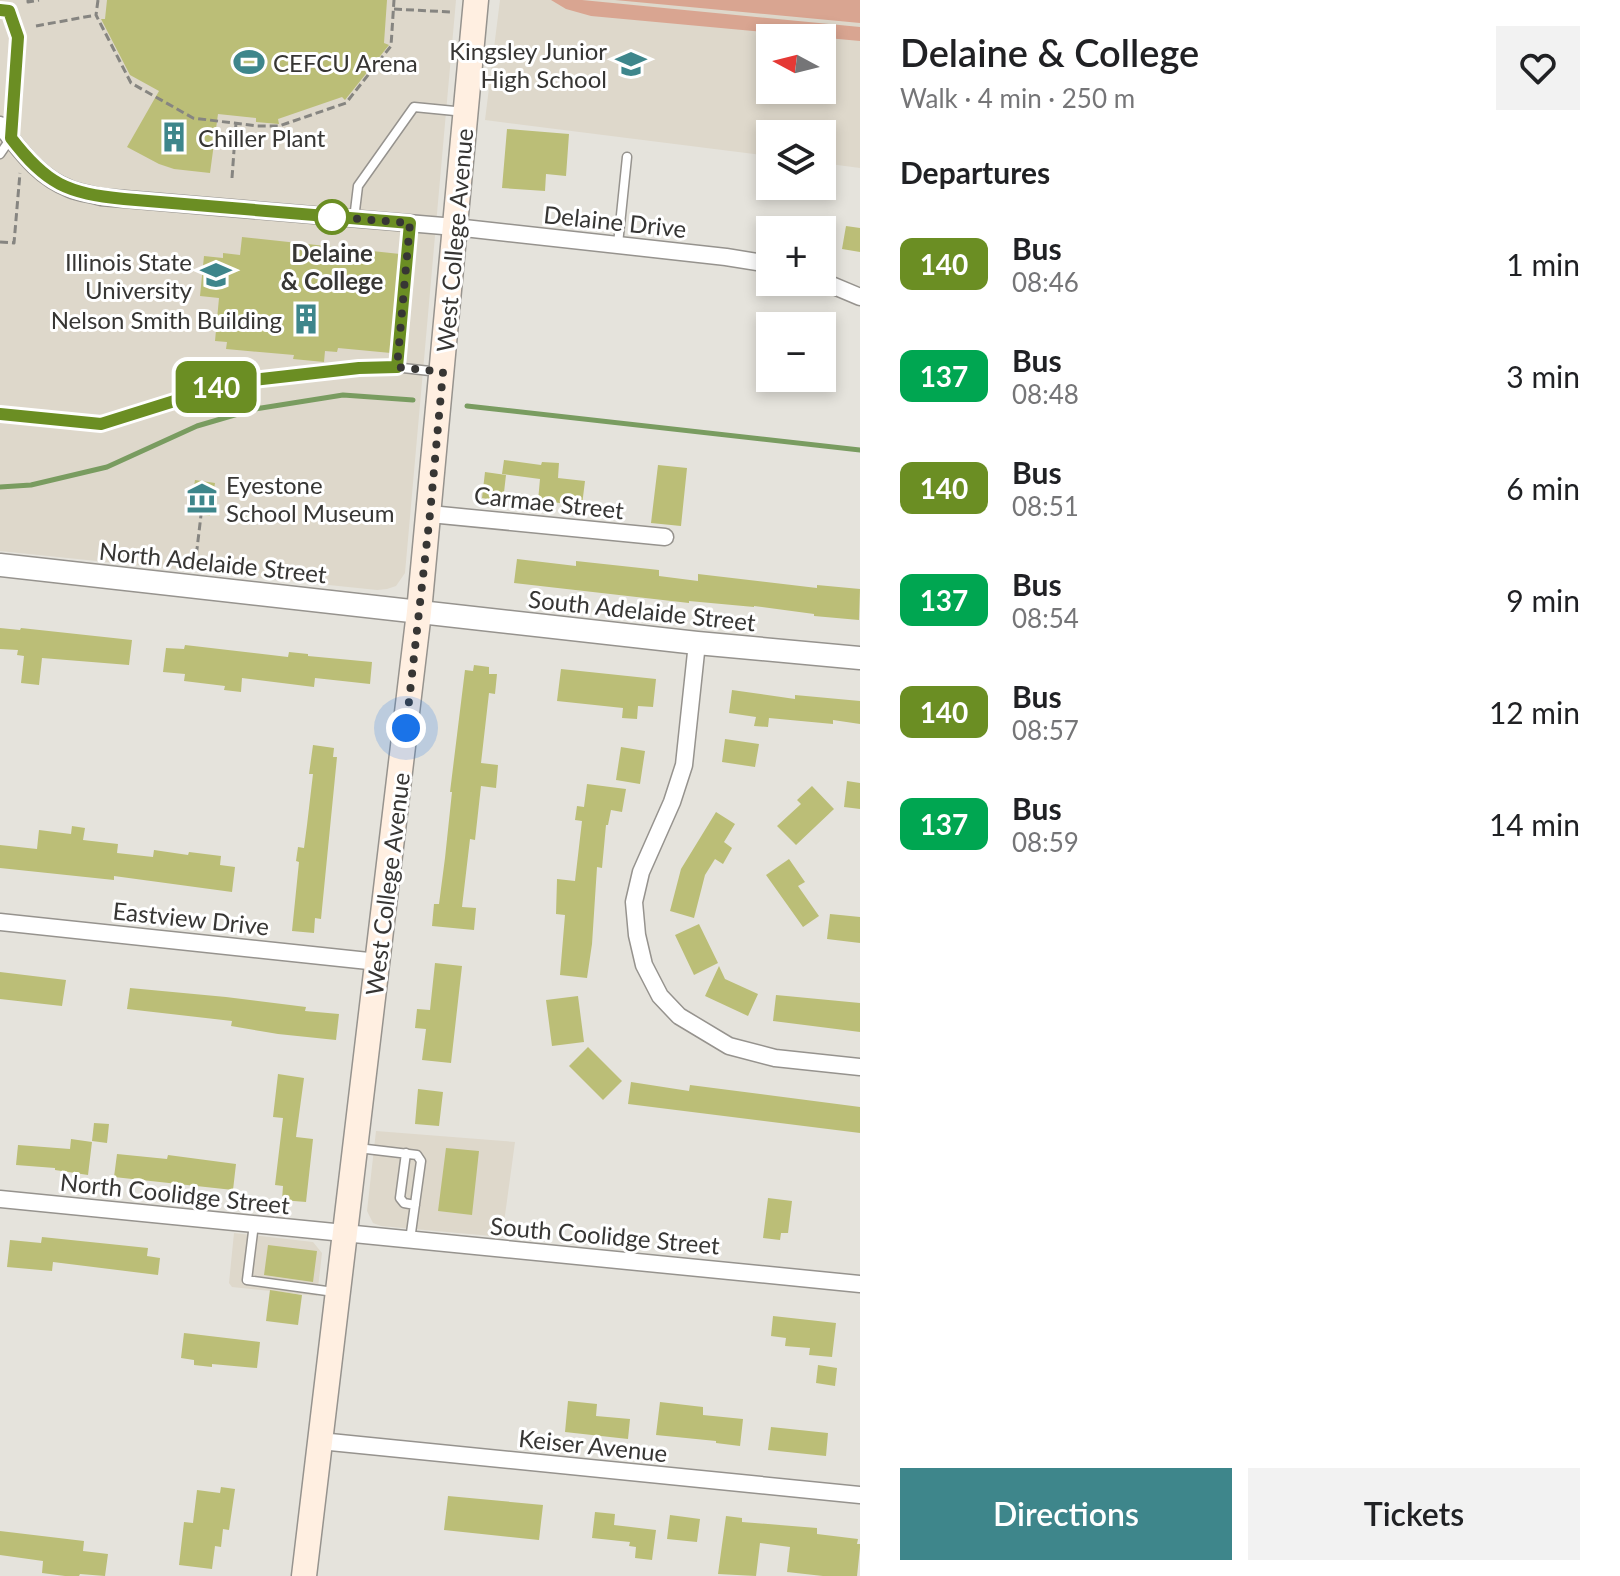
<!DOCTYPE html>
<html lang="en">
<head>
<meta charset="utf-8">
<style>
  body { margin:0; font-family:Lato,sans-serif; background:#f2f2f2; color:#202124; height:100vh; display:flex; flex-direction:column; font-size:30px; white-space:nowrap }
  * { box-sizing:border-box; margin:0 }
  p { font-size:26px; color:#757577 }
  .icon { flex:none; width:44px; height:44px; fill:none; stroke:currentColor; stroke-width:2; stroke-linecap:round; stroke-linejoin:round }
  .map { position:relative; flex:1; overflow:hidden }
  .side { display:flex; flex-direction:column; background:#fff; width:760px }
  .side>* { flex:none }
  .badge { padding:0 16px; border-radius:12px; font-size:28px; line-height:52px }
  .needle { width:52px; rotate:277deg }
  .tools { position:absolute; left:756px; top:24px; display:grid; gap:16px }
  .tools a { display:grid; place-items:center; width:80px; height:80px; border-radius:0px; background:#fff; box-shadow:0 4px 12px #0003; font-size:40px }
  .you { position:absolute; width:40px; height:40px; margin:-20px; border:6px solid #fff; border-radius:50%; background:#1a73e8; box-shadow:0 0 0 12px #1a73e833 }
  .map>.badge { position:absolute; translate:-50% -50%; box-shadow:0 0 0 4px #fff }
  h2 { padding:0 40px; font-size:30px; line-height:72px }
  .round { display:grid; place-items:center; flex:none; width:84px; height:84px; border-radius:0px; background:#f2f2f2 }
  .head { display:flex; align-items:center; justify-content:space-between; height:136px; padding:0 40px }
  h1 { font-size:38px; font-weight:600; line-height:60px }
  .action { display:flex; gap:16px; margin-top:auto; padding:16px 40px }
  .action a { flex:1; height:92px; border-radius:0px; background:#3e868b; color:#fff; font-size:32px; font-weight:600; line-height:92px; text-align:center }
  .action a+a { background:#f2f2f2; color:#202124 }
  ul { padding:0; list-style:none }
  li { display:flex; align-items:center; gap:24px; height:112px; padding:0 40px }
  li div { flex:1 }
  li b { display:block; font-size:30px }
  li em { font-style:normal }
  li .badge { min-width:88px; font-weight:700; text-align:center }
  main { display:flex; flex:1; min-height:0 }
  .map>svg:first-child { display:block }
</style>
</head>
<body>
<main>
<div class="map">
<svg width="860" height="1576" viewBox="0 0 860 1576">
  <rect width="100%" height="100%" fill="#e5e3dc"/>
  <!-- built -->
  <path fill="#ded8cb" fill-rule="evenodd" d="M0,0H456L405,573L396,586L387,589L377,590L0,551Z
    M500,0H860V168L822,163V134H770V156L485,120ZM770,38H822V90H770Z
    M376,1131L515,1142L502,1237L381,1226L373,1223L367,1211Z
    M234,1233L313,1242L322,1253L317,1296L232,1287L229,1283Z"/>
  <!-- grass -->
  <path fill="#d9a591" d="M551,0H582L860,27V41L591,16L566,9Z
    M615,0H860V23Z"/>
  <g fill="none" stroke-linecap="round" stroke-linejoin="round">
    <!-- stream -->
    <path stroke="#799c60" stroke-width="5" d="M467,406L860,450
      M0,487L31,485L107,467L197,426L255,409L343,395L413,400"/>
  </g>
  <!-- building -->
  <path fill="#bbbe77" d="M107,0H387L384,43L389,45L345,100L342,97L278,119L279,124L256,122V118L218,114L210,173L174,169L159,164L127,147L159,91L130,75L101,19H105Z
    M507,129L569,134L566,176L546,174L545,191L502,188Z
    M846,226L860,228V252L842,249Z
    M242,237L400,254L391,353L338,348L337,352L325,351L324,362L293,359L294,355L226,349L227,342L215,341L219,298L200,296L204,256L223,258V253L240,255Z
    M504,460L541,465L542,462L559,463L558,478L585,481L582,505L538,501L540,479L502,474Z
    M658,465L687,468L681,526L651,523Z
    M485,472L506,475L503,501L482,498Z
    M195,480L215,483L210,516L190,513Z
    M517,559L576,566V561L659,570V576L698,581V574L817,588V585L860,589L859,620L814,616V614L754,606V607L689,601V603L514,583Z
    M0,628L20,630L21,628L132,640L129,665L42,658L39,685L21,683L24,656L17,655L18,650L0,649Z
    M185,645L288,657L289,652L308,654V656L372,662L370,684L315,678L314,687L242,678L241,692L224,690L225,686L184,681L185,674L163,672L166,648L184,649Z
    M474,665L489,667V674H497L495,694L489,693L481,763L498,765L496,788L481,786L475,840L470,839L462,907L476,908L474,930L432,926L434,904H439L445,858L452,792H450L465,670L473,671Z
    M561,669L656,679L653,707L638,706L637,719L622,718L623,708L557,701Z
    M732,690L795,699V695L860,701V724L833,720V724L769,718L768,727L754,726L756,717L729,713Z
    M725,739L759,744L755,767L722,762Z
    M313,745L334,748L333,757H337L321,919L315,918L314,933L292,931L299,862L296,861L298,847L304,848L307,825L313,774H309Z
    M621,747L645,751L640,784L616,780Z
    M847,781L860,783V809L844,807Z
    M587,784L626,789L622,812L611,810L608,825H606L602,868L597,867L592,944L587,978L560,975L565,915L556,914L557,879L575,881L582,821L575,820L577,806L584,807Z
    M812,786L834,809L796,845L777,826L801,804L797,800Z
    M716,812L735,824L724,842L732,848L723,864L715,859L705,875L694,918L670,911L681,869Z
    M72,826L85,828L83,840L118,844L117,853L153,857L154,850L188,855L189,852L221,856L220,865L235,867L232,892L114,876V880L0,868V845L37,849L39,830L71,834Z
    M789,859L805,882L798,886L819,916L803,927L766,875Z
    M830,914L860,917V943L827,939Z
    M699,924L718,963L694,975L675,935Z
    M435,963L462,966L451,1063L422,1060L426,1029L415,1028L417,1009L430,1010Z
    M719,966L725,979L758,994L748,1016L705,996Z
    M0,972L66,980L62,1006L0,999Z
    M130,988L226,997L306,1007L305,1011L339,1014L336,1040L278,1034L231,1026L232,1021L127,1009Z
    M776,995L860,1003V1032L773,1021Z
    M578,996L584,1042L552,1046L546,1000Z
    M588,1047L622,1081L603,1100L569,1066Z
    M278,1074L304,1078L296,1137L313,1139L306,1202L282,1200L283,1186L275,1185L283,1118L273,1117Z
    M631,1082L689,1091L690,1085L860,1107V1133L628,1104Z
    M418,1089L443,1092L439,1126L415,1124Z
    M94,1123L109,1124L107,1143L92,1141Z
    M71,1139L92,1142L88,1175L55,1170V1168L16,1165L18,1145L70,1149Z
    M446,1148L479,1151L472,1215L438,1211Z
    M117,1154L167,1159L168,1155L236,1164L233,1190L114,1177Z
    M768,1198L792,1201L788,1233H781L780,1240L763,1238Z
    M42,1237L148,1248L147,1256L160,1258L158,1275L53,1262L52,1271L7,1267L10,1240L41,1243Z
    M268,1245L317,1251L313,1282L264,1275Z
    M270,1290L302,1295L298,1325L266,1321Z
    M773,1316L836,1323L832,1357L809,1355L810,1348L785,1346L786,1338L771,1336Z
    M184,1333L260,1342L257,1368L212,1364V1367L194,1365V1360L181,1358Z
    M818,1365L837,1368L835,1386L816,1383Z
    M568,1401L597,1404L596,1416L630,1419L628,1439L565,1432Z
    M660,1402L703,1407V1415L743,1419L740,1446L716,1443V1441L656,1435Z
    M771,1427L828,1433L826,1456L768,1450Z
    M221,1487L235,1489L229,1530L223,1529L221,1547L215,1546L212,1569L179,1565L184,1522L193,1523L197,1490L220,1493Z
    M448,1496L543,1505L539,1540L444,1530Z
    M595,1512L615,1514L614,1525L656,1530L652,1560L635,1558L636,1547L629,1546L630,1542L592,1538Z
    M670,1515L700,1519L697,1542L667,1539Z
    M726,1516L742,1518V1522L817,1528V1534L858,1539L857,1544H860V1548L857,1576H823L787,1572L790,1547L760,1543L756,1576L718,1574Z
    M0,1531L84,1541L83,1551L108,1554L105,1576L80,1574L79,1576H65L42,1573L43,1561L0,1555Z"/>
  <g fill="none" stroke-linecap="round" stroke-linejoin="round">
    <!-- service casing -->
    <g stroke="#96938e" stroke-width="11">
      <path id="service" d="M0,10L9,11L18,37L11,138L0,154
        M354,219L358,186L414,107L465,112
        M618,244L627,157
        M397,367L410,223
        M0,414L101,424L235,382L359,368L394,367L439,372
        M358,1148L417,1155L421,1161L410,1240
        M406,1153L400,1198L404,1203L415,1205
        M254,1224L247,1280L334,1292"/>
    </g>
    <!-- minor casing -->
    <g stroke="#96938e" stroke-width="19">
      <path id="minor" d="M0,125C20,150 38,177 70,189C79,193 91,194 101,197L455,227L726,257L770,264
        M822,281L860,297
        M430,514L665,537
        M697,643L684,765L672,802L641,872L634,902L637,935L644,965L660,996L679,1016L729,1046L775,1058L860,1067
        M0,922L378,962
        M0,1199L860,1284
        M320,1441L860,1495"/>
    </g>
    <!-- tertiary casing -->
    <g stroke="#96938e" stroke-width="25">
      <path id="tertiary" d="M0,565L697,643L860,658"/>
    </g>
    <!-- secondary casing -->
    <g stroke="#96938e" stroke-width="27">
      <path id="secondary" d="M304,1576L419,612L476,0"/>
    </g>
    <!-- path -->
    <path stroke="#868581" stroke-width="3" stroke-dasharray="8 4" stroke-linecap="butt" d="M28,0V2L39,0
      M98,0L96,15L131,83L193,118L257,126H279L346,103L391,46L394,0
      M394,9L450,12
      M36,26L96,15
      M232,178L236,123
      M0,242L14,243L20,173
      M195,566L201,515"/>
    <!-- service -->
    <use href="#service" stroke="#fff" stroke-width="8"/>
    <!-- minor -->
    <use href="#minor" stroke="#fff" stroke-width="16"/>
    <!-- tertiary -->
    <use href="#tertiary" stroke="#fff" stroke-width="22"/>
    <!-- secondary -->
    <use href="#secondary" stroke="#ffefe1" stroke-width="24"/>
  </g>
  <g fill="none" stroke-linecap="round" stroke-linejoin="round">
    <!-- line casing -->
    <g stroke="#fff" stroke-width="18">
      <path id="line" d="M0,10L9,11L18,37L11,138C47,185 67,193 124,199L410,223L397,367L359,368L235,382L101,424L0,414"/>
    </g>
    <!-- line -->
    <use href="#line" stroke="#6b8e23" stroke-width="12"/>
    <!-- walk -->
    <path stroke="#373634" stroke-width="8" stroke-dasharray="0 14.4" d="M332,217L323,216L410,223L397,367L443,372L430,514L406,728"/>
  </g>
  <!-- icons -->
  <defs>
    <g id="stadium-bare" transform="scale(2.4)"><path d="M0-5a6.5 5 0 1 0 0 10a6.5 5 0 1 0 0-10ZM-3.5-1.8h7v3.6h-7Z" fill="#3e868b" stroke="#fff" stroke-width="2.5" paint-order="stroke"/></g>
    <g id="school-bare" transform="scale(2.4)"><path d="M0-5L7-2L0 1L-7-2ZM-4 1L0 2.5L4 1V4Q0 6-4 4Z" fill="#3e868b" stroke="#fff" stroke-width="2.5" paint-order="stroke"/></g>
    <g id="building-bare" transform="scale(2.4)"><path d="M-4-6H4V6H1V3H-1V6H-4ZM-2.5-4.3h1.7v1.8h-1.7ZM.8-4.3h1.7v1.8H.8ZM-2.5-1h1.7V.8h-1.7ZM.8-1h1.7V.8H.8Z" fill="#3e868b" stroke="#fff" stroke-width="2.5" paint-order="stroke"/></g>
    <g id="university-bare" transform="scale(2.4)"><path d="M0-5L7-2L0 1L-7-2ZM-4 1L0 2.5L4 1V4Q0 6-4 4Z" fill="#3e868b" stroke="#fff" stroke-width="2.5" paint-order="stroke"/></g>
    <g id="museum-bare" transform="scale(2.4)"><path d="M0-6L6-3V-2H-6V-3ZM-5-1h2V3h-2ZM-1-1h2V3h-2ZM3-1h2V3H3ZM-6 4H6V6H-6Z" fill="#3e868b" stroke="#fff" stroke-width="2.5" paint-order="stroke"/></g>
  </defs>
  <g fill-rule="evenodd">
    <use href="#stadium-bare" x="249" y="62"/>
    <use href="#school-bare" x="631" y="64"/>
    <use href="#building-bare" x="174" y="137"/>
    <use href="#university-bare" x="216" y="275"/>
    <use href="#building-bare" x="306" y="319"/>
    <use href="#museum-bare" x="202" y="498"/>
  </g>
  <!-- markers -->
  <circle fill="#fff" stroke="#6b8e23" stroke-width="4" cx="332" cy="217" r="16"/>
  <g text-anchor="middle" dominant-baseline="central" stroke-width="6" stroke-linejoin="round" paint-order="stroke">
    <!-- poi labels -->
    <g font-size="24" fill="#373634" stroke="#fff" text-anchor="end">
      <text x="607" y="50">Kingsley Junior<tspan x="607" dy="28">High School</tspan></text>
      <text x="273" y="62" text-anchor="start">CEFCU Arena</text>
      <text x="198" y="137" text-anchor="start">Chiller Plant</text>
      <text x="192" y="261">Illinois State<tspan x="192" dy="28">University</tspan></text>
      <text x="282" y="319">Nelson Smith Building</text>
      <text x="226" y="484" text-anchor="start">Eyestone<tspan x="226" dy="28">School Museum</tspan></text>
    </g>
    <!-- street labels -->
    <g font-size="24" fill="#373634" stroke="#fff">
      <text transform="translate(615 221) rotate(6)">Delaine Drive</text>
      <text transform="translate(454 240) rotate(-85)">West College Avenue</text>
      <text transform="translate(549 502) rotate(6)">Carmae Street</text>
      <text transform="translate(213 562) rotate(6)">North Adelaide Street</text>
      <text transform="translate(642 610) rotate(6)">South Adelaide Street</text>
      <text transform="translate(387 884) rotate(-83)">West College Avenue</text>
      <text transform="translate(191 918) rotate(6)">Eastview Drive</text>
      <text transform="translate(175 1193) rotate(6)">North Coolidge Street</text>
      <text transform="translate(605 1235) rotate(5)">South Coolidge Street</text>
      <text transform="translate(593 1445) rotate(6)">Keiser Avenue</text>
    </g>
    <!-- stop labels -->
    <g font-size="24" font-weight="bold" fill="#373634" stroke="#fff">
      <text x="332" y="252">Delaine<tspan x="332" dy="28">&amp; College</tspan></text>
    </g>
  </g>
</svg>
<div class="tools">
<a><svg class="needle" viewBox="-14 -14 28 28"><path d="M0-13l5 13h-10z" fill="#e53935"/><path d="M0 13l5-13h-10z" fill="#757577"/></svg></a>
<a><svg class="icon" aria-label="layers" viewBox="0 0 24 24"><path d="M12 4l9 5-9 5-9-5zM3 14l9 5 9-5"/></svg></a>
<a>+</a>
<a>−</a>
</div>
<div class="you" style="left:406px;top:728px"></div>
<b class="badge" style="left:216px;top:387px;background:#6b8e23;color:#fff">140</b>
</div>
<section class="side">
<div class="head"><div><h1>Delaine &amp; College</h1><p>Walk · 4 min · 250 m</p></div><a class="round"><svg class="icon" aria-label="heart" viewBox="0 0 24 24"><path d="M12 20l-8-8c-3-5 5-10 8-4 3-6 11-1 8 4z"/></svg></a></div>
<h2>Departures</h2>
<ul>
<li><span class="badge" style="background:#6b8e23;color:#fff">140</span><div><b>Bus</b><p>08:46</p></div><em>1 min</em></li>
<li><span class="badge" style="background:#00a651;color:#fff">137</span><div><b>Bus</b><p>08:48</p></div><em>3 min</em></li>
<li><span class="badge" style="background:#6b8e23;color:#fff">140</span><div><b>Bus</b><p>08:51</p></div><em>6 min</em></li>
<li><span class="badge" style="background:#00a651;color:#fff">137</span><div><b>Bus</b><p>08:54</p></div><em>9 min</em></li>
<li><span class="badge" style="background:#6b8e23;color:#fff">140</span><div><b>Bus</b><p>08:57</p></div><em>12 min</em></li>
<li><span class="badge" style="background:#00a651;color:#fff">137</span><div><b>Bus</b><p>08:59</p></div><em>14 min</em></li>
</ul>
<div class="action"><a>Directions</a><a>Tickets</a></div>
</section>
</main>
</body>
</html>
